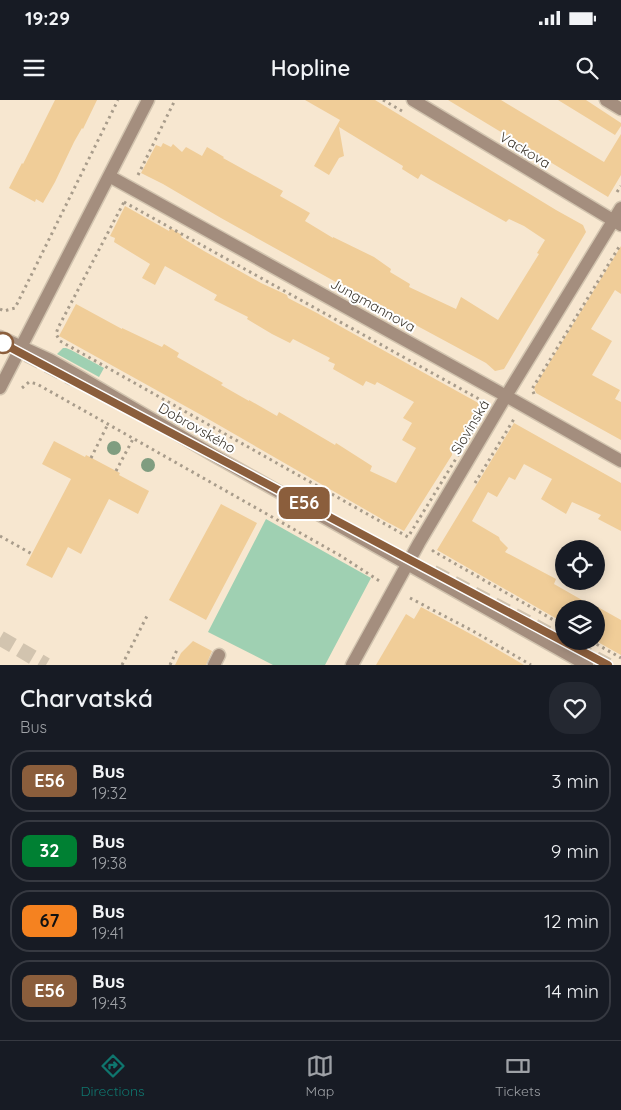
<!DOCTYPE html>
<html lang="en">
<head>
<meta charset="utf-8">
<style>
  body { margin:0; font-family:Quicksand,sans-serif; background:#242831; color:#f1f3f6; height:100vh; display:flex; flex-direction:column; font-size:19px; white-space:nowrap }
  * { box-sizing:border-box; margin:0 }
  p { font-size:16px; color:#9ea1a6 }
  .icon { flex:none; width:28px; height:28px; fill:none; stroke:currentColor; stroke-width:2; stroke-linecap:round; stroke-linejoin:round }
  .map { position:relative; height:565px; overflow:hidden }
  .side { display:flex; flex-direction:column; background:#171b24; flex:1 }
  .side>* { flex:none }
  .badge { padding:0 10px; border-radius:8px; font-size:18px; line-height:32px }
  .controls { position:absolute; left:555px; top:440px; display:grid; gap:10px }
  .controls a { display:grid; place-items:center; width:50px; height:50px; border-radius:50%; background:#171b24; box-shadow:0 2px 12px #0003; font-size:25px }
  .map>.badge { position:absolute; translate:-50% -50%; box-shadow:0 0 0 2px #fff }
  .round { display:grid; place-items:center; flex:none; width:52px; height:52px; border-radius:20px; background:#242831 }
  .headline { display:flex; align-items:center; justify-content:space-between; height:85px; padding:0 20px }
  h1 { font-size:24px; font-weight:600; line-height:38px }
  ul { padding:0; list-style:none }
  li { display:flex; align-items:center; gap:15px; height:62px; margin:0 10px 8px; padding:0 10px; border:2px solid #363941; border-radius:20px }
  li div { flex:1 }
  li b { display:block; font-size:19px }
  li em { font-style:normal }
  li .badge { min-width:55px; font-weight:700; text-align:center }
  .status { display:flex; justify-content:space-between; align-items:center; height:35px; padding:0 25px; background:#171b24; direction:ltr }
  .status svg { height:14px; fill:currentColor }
  header { display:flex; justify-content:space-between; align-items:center; height:65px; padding:0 20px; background:#171b24; font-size:22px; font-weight:600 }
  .tab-bar { display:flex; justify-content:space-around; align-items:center; height:70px; border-top:1px solid #363941; background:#171b24; font-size:14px; color:#9ea1a6 }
  .tab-bar a { display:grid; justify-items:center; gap:2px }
  .tab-bar .active { color:#0f766e }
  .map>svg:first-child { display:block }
</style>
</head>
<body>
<div class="status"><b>19:29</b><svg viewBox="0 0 49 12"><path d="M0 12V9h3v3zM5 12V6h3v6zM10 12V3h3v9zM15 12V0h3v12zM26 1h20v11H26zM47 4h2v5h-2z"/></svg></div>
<header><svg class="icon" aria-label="menu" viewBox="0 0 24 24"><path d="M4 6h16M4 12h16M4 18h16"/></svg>Hopline<svg class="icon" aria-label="search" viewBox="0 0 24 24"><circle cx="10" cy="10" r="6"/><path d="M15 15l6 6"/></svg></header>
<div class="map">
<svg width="621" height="565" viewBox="0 0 621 565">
  <rect width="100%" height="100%" fill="#f7e7d0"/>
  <!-- green -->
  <path fill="#9fd0b2" d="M63,248H66L71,250L104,268L99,277L57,254Z
    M266,419L371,478L325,565H273L208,532Z"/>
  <!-- building -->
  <path fill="#f0cd98" d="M55,0H97L83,29L82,28L74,42L55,82L43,103L36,99L35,102L9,88L22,63L23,64Z
    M305,0H375L556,110L583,125L586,132L504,269L495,271L486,263L334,181L221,118L163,84L141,73L156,45L161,47L163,43L171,47L173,44L182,52L186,47L202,56L207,47L224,57L223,58L283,91L280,96L310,113L305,121L333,138V137L374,157L391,169L390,172L410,184L409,187L456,209L461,197L498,220L539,154L537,153L545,140L524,126L509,119L506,122L431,80L421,74L418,79L402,69L403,66L339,27L344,56L339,58L329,75L314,66L340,20Z
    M448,0H501L604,62L621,34V75L608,97Z
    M558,0H586L621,23V26L615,35Z
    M125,106L169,131L170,128L182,135L181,137L204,151L261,183L287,195L288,198L317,213L345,229L482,305L469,327L464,333L457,347L452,352V355L404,431L387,422L203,316L59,236L76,204L122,229V228L162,247L164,244L179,253L177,257L223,283L221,285L249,301V300L277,316L279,312L335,345L336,343L372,366L370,371L396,383L416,348L402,340L412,323L403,318L414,302L377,282L375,285L366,281L363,286L333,269L335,264L328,261L330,258L293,239L290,243L272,234L247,219L248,217L214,200L217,195L165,166L155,185L142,178L150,164L114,142L115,138L110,136Z
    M621,146V194L615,190L591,229L612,241L592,275L620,290L615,299L621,302V340L536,293L534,288Z
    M514,323L621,383V431L598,419L601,415L572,402L566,414L541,399L552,379L524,364L515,380L509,377L497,397L488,392L472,421L499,437L500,440L508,448L505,452L556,479L554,484L596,508V506L621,520V555L596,541V509H564V523L437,450Z
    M54,341L85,357L86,355L120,373L119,375L149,391L138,414L109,399L81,454L68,447L52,478L26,465L71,379L42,364Z
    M221,404L257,423L206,520L169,500Z
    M421,507L478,538L524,565H376L406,514L414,519Z
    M193,541L212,551L206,565H175L181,553Z"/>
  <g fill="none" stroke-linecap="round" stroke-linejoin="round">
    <!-- highway-tunnel -->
    <path stroke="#d2c4af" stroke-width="15" stroke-dasharray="15 8" stroke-linecap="butt" d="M27,255L73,279
      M433,472L608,565
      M0,538L46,565"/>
    <!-- minor casing -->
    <g stroke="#d2c4af" stroke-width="15">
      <path id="minor" d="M413,0L621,125
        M606,0L621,9
        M109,76L506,296L621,361
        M0,237L50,260L80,277L215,356L587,565
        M0,288L148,0
        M214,565L219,555
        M352,565L419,443L506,296L621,108"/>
    </g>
    <!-- path -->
    <path stroke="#a89c8b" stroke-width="3" stroke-dasharray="2.5 4" stroke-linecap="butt" d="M383,0L402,11
      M138,75L175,0
      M617,92L621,86
      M124,102L488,304L487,308L408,437L60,241L56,234L58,228Z
      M0,209L4,211L15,208L118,0
      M22,288L29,282L37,284L341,456L381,482
      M534,294L532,289L619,147H621
      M91,358L108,324
      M116,371L133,339
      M475,383L514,319L516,320
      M0,436L32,454
      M434,450L433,451L564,526
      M410,498L473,531L531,565
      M591,541L621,558
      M122,565L147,516
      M170,565L177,550"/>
    <!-- minor -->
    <use href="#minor" stroke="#a48e7e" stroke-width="12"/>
  </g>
  <!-- trees -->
  <g fill="#809d80">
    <circle cx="114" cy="348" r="7"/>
    <circle cx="148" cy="365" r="7"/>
  </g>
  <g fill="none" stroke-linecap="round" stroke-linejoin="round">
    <!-- line casing -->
    <g stroke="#fff" stroke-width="11">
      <path id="line" d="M0,242L608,565"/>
    </g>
    <!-- line -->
    <use href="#line" stroke="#8b5e3c" stroke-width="8"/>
  </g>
  <!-- markers -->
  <circle fill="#fff" stroke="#8b5e3c" stroke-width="2.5" cx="3" cy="243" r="10"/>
  <g text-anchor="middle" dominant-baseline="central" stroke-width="4" stroke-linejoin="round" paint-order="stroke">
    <!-- street labels -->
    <g font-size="14" fill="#3c362d" stroke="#fff">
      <text transform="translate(525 50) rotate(31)">Vackova</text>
      <text transform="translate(373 205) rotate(29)">Jungmannova</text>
      <text transform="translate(470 327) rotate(-59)">Slovinská</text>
      <text transform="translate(197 328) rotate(30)">Dobrovského</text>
    </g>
  </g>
</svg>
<div class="controls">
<a><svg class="icon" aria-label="locate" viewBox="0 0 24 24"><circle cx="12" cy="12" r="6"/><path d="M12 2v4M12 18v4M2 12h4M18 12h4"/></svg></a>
<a><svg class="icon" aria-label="layers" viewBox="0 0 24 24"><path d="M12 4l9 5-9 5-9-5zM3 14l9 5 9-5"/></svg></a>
</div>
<b class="badge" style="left:304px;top:403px;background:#8b5e3c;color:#fff">E56</b>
</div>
<section class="side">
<div class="headline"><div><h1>Charvatská</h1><p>Bus</p></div><a class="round"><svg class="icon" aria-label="heart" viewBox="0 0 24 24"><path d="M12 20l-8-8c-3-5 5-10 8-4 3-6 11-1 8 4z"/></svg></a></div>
<ul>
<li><span class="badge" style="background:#8b5e3c;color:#fff">E56</span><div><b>Bus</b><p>19:32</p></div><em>3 min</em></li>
<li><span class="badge" style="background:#008033;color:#fff">32</span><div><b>Bus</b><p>19:38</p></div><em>9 min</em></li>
<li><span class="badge" style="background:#f58220;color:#111">67</span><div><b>Bus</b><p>19:41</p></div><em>12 min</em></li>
<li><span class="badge" style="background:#8b5e3c;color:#fff">E56</span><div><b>Bus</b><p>19:43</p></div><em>14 min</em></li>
</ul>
</section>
<nav class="tab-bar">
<a class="active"><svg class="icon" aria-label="directions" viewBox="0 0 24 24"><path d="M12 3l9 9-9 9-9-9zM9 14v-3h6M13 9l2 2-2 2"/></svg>Directions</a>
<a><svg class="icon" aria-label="map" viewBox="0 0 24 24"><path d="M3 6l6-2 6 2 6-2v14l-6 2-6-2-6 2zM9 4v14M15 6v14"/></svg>Map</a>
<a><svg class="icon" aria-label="tickets" viewBox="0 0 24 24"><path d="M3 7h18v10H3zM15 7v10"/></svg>Tickets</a>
</nav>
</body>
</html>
